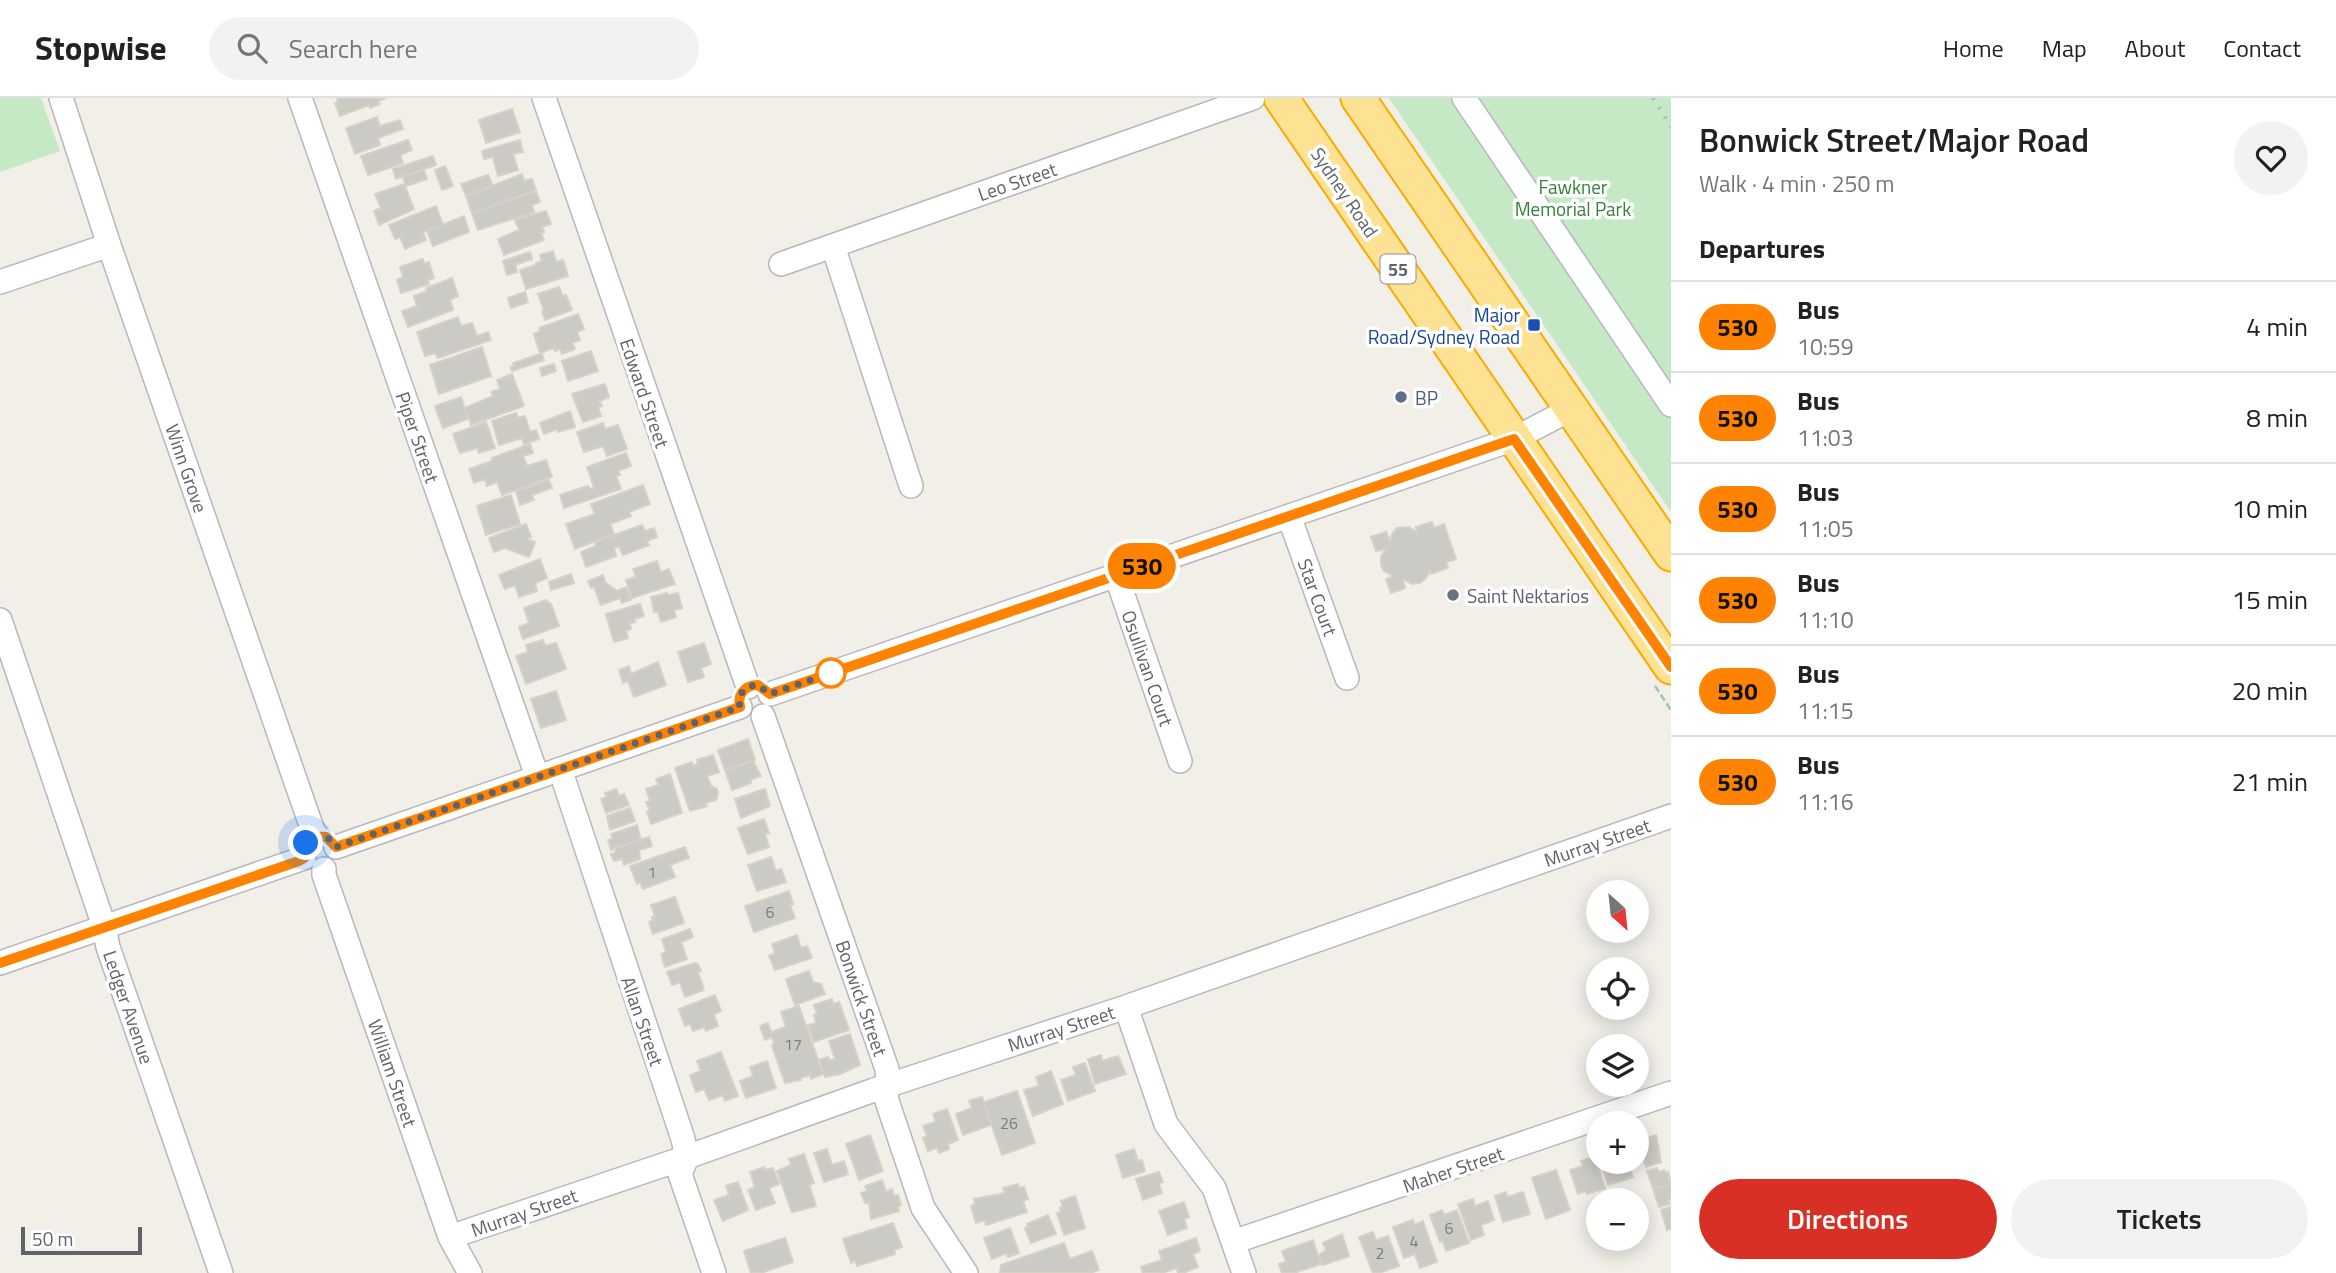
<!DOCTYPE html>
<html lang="en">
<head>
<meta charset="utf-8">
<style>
  body { margin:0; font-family:"Titillium Web",sans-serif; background:#f2f2f2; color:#222; height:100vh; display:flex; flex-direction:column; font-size:26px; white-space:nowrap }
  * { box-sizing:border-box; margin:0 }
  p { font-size:23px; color:#767676 }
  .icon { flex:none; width:38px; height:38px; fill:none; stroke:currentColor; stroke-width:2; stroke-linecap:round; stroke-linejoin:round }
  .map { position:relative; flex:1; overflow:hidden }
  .details { display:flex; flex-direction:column; background:#fff; width:665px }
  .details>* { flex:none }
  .badge { padding:0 14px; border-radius:23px; font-size:24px; line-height:46px }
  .needle { width:46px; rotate:153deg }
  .tools { position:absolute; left:1586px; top:782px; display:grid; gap:14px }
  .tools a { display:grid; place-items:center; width:63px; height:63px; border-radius:50%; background:#fff; box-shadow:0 4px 18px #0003; font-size:35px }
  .scale { position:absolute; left:21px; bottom:18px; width:121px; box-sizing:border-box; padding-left:7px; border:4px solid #5f6368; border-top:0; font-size:19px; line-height:24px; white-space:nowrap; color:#5f6368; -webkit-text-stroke:5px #fff; paint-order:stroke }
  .you { position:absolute; width:35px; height:35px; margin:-18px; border:5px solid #fff; border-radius:50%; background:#1a73e8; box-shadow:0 0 0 10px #1a73e833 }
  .map>.badge { position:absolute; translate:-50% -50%; box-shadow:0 0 0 4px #fff }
  h2 { padding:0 28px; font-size:26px; line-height:63px }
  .round { display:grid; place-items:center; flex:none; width:74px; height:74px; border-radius:37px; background:#f2f2f2 }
  .overview { display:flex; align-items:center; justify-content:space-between; height:119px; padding:0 28px }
  h1 { font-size:33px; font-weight:600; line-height:52px }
  .button { display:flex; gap:14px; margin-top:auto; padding:14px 28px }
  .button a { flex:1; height:80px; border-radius:42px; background:#d93025; color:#fff; font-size:28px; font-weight:600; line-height:80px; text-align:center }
  .button a+a { background:#f2f2f2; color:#222 }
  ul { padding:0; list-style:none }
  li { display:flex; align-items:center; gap:21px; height:91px; padding:0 28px; border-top:2px solid #e0e0e0 }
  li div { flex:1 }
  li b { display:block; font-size:26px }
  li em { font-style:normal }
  li .badge { min-width:77px; font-weight:700; text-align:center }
  header { display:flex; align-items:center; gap:42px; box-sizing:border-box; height:98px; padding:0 35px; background:#fff; border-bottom:2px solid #e0e0e0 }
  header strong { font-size:33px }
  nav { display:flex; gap:38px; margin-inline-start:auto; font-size:24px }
  .search { width:490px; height:63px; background:#f2f2f2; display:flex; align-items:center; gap:18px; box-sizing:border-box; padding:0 24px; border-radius:38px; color:#767676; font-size:26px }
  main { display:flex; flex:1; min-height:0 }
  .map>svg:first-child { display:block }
</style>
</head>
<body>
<header>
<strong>Stopwise</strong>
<div class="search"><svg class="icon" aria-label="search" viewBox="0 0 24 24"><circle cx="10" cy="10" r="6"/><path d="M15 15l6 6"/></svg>Search here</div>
<nav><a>Home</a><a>Map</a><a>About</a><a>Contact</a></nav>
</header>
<main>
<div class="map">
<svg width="1671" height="1175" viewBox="0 0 1671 1175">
  <rect width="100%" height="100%" fill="#f1efe8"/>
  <!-- green -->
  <path fill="#c5e8c5" d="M0,0H41L60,53L0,74Z
    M1389,0H1671V414Z"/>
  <!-- building -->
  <path fill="#cccac5" stroke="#d6d1c6" stroke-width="2" d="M337,0H386L378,3L380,6L370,10L369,7L340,18L335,5L338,4Z
    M512,11L520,34L486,45L479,22Z
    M377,19L380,28L400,22L403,31L378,40L380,47L355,56L346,30Z
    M408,42L412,52L400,57L403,65L368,77L361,58Z
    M520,42L523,54L513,56L518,72L498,78L493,59L484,61L482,53Z
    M433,58L436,67L396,81L393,71Z
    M445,68L453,88L442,92L435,72Z
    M424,72L427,81L406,88L403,79Z
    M522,76L524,83L532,81L536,92L472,115L466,98Z
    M488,77L493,88L466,98L461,86Z
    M404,86L414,111L379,127L374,113L381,110L375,96Z
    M536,93L540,104L532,107L534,114L478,132L472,115Z
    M436,108L443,127L423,134L426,142L405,151L400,139L395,141L389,127Z
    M546,113L551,126L542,129L544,134L541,135L544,142L504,157L498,141L519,132L515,122Z
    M464,118L469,134L433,148L427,133Z
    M553,153L556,164L563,162L568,178L526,191L520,172L536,167V165L542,163L540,157Z
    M530,154L532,161L515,167L517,174L507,177L503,163Z
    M423,161L424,166L429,164L434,180L428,182L429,186L401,195L397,182L403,179L400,169Z
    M452,180L458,198L450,202L453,212L408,229L402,213L417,208L414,198L427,193L426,190Z
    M559,189L563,198L566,197L572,212L545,222L542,214L544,213L538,196Z
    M525,194L528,204L511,210L508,200Z
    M578,216L584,231L577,234L580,242L572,245L575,251L562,256L560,251L555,253L554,250L540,255L534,236L540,233L539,230Z
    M458,219L461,228L472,225L477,238L488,234L491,242L438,260L435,255L425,258L417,234Z
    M482,249L491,278L439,296L430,267Z
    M591,253L598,273L568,283L562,263Z
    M542,255L544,262L512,273L511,269L514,268L513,265Z
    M554,266L556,273L542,278L540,270Z
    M512,276L524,308L471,327L465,310L493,298L491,294L500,291L497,282Z
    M605,286L609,299L600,303L602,308L598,309L601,318L583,324L572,296Z
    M461,299L468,321L443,330L435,308Z
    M570,313L575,329L558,334L557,331L544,336L540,325Z
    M516,315L518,320L525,318L530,334L536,332L539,341L524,346L522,340L499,347L492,323Z
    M486,324L495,350L479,355L477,350L460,355L453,336Z
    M603,325L605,331L618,327L627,351L607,358L603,348L584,354L577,334Z
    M530,346L533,355L523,358L527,368L546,362L552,379L502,397L497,384L487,388L485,381L474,385L469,371L492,363V360Z
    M626,355L631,368L618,373L620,377L616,378L621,391L564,410L560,397L588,388L590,391L594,390L587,369Z
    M549,382L552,390L532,397L534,402L520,407L516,393Z
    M643,387L650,406L629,414L631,418L610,426L614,436L575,451L566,426L595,416L591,406Z
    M511,397L520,426L486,437L477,408Z
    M1432,424L1434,430L1444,426L1456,461L1446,464L1448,470L1431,476L1430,472L1426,480L1420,485L1412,486L1403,481L1405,490L1391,495L1386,481L1394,478L1384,473L1381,466V458L1386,451L1376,453L1371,439L1386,434L1390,443L1392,436L1397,430L1409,429L1416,434V429Z
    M526,426L531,439L527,441L535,444L529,459L505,450L494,454L489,440Z
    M642,427L645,433L654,430L657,439L647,443L649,447L623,457L619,448L614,450L616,458L586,469L581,454L596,448L595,444Z
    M540,461L547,480L535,485L537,493L519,499L515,487L505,491L499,477Z
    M657,463L661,474L669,471L675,486L632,500L626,482L636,479L633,471Z
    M571,476L574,485L551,492L549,484Z
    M603,477L605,484L617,493L626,489L631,502L622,505L620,500L601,507L594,489L591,490L588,483Z
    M667,495L668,497L678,495L682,510L674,512L676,519L661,524L658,514H654L651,499Z
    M546,502L551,506L559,528L523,541L519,529L529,525L524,510Z
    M640,506L644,518L634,521L635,524L630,525L631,531L626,533L628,540L614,544L606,516Z
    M543,542L545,548L556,545L566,571L526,586L516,558L528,554L526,547Z
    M704,545L711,566L701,570L704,579L688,584L678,554Z
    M658,564L666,587L634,599L628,583L623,585L619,572L629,568L631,576Z
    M556,593L566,622L541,630L531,601Z
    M748,641L755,662L725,672L718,652Z
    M713,657L719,674L707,678L711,688L717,691L718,696L716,702L705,705L707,708L690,713L675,670L692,664L693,668L698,665L697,662Z
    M753,663L761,678L750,682L751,685L732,692L725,672Z
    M670,676L682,715L651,726L647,714L650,713L646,704L650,703L646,691L659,687L656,681Z
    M616,691L619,698L624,696L629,707L606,715L601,701L607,699L605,695Z
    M765,691L770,708L741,720L735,701Z
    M630,710L635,723L610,732L607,718Z
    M764,721L769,735L765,736L769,749L748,756L738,730Z
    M637,727L641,742L611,752L608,742L613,741L611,736Z
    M649,739L652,748L639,752L640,761L624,767L622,761L614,763L611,756L616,754L615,750Z
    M685,749L689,760L670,767L675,779L643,791L640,784L637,786L630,768Z
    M771,759L776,773L781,771L786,784L757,793L748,767Z
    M789,793L793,806L790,807L795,820L754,834L745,808Z
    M675,799L684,825L653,836L649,824L653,822L652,819L655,818L651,807Z
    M690,831L693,839L681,844L687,861L665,869L661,856L666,854L662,841Z
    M797,837L801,850L807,848L812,860L775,872L769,858L775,855L772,846Z
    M695,865L698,866L701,873L698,874L704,892L685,899L680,884L672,887L667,874Z
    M809,873L813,884L821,886L825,896L795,907L786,881Z
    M715,897L721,913L714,916L718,928L706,933L704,929L693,933L690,926L685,928L679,911Z
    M832,901L833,906L839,904L849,932L814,944L808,927L816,925L814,917L817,916L814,907Z
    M799,908L823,976L811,981L810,977L800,980L801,982L785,985L772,948L774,945L772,939L765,942L760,928L768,925L771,934L786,929L781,914Z
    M850,936L860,967L840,976L825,979L819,962L828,959L829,962L835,961L829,943Z
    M721,954L738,998L725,1003L723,997L709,1002L704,991L696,994L690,977L701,973L697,963Z
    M1101,957L1102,963L1118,958L1126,976L1095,986L1088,961Z
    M767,963L776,990L746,1000L740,983L753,978L750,969Z
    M1085,965L1095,993L1068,1003L1061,982L1076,977L1073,969Z
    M1051,973L1063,1006L1033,1018L1024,992L1039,988L1036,979Z
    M1017,993L1035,1045L1002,1057L984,1004Z
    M982,999L991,1027L963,1037L956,1016L972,1010L969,1003Z
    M947,1011L958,1042L948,1046L949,1051L939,1055L937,1050L928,1053L923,1040L927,1038L923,1028L936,1024L933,1016Z
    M870,1037L883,1073L859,1082L846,1046Z
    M1656,1037L1661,1064L1646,1069L1639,1047L1645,1045L1644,1041Z
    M827,1051L832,1067L844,1063L848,1076L824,1084L814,1055Z
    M1134,1051L1138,1063L1142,1062L1145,1073L1123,1080L1116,1057Z
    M804,1056L814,1085L809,1087L816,1108L792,1114L777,1073L791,1067L789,1061Z
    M1595,1059L1605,1090L1587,1096L1586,1093L1578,1096L1570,1072L1583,1068L1581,1063Z
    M1601,1064H1615L1617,1070L1629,1067L1633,1079L1608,1087Z
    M764,1069L765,1072L773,1070L779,1086L769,1090L775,1105L756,1112L748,1092L755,1089L750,1074Z
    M1657,1070L1659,1074L1664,1072L1665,1075L1668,1074L1671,1086L1653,1091L1647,1073Z
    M1556,1072L1570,1112L1546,1121L1532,1080Z
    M1159,1074L1163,1084L1159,1085L1162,1095L1143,1102L1136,1081Z
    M882,1082L886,1094L892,1091L894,1098L898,1097L901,1107L898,1109L899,1113L871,1121L869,1105H865L861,1095L867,1093L865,1088Z
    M738,1084L748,1112L723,1123L714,1102L729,1097L726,1088Z
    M1018,1086L1019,1090L1024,1089L1028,1101L1023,1103L1027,1114L986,1127L985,1122L976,1125L971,1108L975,1106L974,1101L1005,1095L1003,1090Z
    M1671,1086V1101L1668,1102L1670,1106L1659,1109L1653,1091Z
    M1506,1094L1507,1099L1523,1094L1530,1116L1503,1124L1495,1098Z
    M1075,1098L1085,1130L1064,1137L1057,1115L1061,1114L1060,1110H1063L1061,1103Z
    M1473,1101L1475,1108L1488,1103L1494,1122L1481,1127L1484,1137L1471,1142L1458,1106Z
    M1184,1104L1189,1119L1184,1121L1187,1130L1168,1137L1159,1113Z
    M1671,1109V1131L1667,1132L1661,1112Z
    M1442,1112L1444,1117L1457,1112L1469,1145L1446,1153L1443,1143L1440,1144L1430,1117Z
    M1048,1117L1056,1136L1031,1145L1025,1130L1028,1129L1027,1126Z
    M1413,1122L1414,1127L1423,1123L1437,1164L1420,1170L1415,1156L1404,1160L1393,1129Z
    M893,1125L902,1149L894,1152L895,1156L857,1168L855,1163L851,1165L843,1141Z
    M1010,1130L1019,1155L1008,1159L1007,1155L992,1161L984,1140Z
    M1373,1134L1376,1142L1388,1138L1399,1168L1379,1175H1373L1359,1139Z
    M1342,1136L1349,1158L1323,1167L1319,1157L1326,1152L1323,1145Z
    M785,1140L793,1164L761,1175H751L744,1153Z
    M1196,1140L1200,1153L1193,1156L1198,1169L1183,1175H1178L1177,1170L1162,1175H1143L1141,1169L1162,1162L1159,1153Z
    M1313,1142L1321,1166L1294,1175H1282L1279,1166L1286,1164L1282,1153Z
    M1064,1145L1070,1161L1092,1153L1099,1172L1090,1175H1000L1001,1167Z"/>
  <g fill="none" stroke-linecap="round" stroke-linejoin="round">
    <!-- minor casing -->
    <g stroke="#b5b8bc" stroke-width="26">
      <path id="minor" d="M61,0L109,147L313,733L317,738
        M300,0L537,678
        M544,0L748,589
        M1464,0L1671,307
        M833,148L911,388
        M781,166L1253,0
        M0,184L109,147
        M1289,418L1347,580
        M1116,477L1180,663
        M0,522L104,828L108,849L221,1175
        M770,596L1514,341L1571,311
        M763,618L887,971L888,987L886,1000L923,1110L966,1175
        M560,671L683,1041L687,1059L680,1076L714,1175
        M336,749L740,609
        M324,771V777L450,1139L470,1175
        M0,865L304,760
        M1126,909L1166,1026L1214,1090L1244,1175
        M450,1139L687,1059L874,992L1126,909L1671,718
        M1233,1144L1671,995"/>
    </g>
    <!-- highway casing -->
    <g stroke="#f9ab00" stroke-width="37">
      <path id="highway" d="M1281,0L1671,569
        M1358,0L1671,456"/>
    </g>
    <!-- path -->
    <path stroke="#9cc7a9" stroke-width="2.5" stroke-dasharray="7 3.5" stroke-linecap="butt" d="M1655,588L1671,612"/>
    <!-- minor -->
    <use href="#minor" stroke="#fff" stroke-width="23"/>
    <!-- highway -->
    <use href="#highway" stroke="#fde293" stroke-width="33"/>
    <!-- rail -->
    <path stroke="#b6b7b8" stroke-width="4.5" stroke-dasharray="2 9" stroke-linecap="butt" d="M1653,0L1671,29"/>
  </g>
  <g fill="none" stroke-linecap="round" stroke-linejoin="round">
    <!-- line casing -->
    <g stroke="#fff" stroke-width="16">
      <path id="line" d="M0,865L299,763L304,760C301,745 311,737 326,739L336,749L740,609C737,596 745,587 758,587L770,596L1514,341L1671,569"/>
    </g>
    <!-- line -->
    <use href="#line" stroke="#ff8200" stroke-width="10"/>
    <!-- walk -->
    <path stroke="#5f6368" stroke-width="7" stroke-dasharray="0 12.6" d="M306,745C316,735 329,736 336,749L740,609C737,596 745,587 758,587L770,596L837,573L831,575"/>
  </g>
  <!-- markers -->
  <rect fill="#1a4fb4" stroke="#fff" stroke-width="2.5" x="1527" y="220" width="14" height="14" rx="3.5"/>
  <circle fill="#5c6f8a" stroke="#fff" stroke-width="2.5" cx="1401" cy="299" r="7"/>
  <circle fill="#6b7280" stroke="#fff" stroke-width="2.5" cx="1453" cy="497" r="7"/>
  <circle fill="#fff" stroke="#ff8200" stroke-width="3.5" cx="831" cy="575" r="14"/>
  <g text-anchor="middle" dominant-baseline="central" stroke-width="7" stroke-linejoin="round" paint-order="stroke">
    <!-- number labels -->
    <g font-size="16" fill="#7a7d7f">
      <text x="652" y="774">1</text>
      <text x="770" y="814">6</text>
      <text x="793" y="946">17</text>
      <text x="1009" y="1025">26</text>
      <text x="1449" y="1130">6</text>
      <text x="1414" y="1143">4</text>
      <text x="1380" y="1155">2</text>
    </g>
    <!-- shield labels -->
    <rect fill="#fff" stroke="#8f9295" stroke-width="2" x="1380.5" y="156.5" width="35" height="29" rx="5"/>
    <g font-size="18" font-weight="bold" fill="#5f6368">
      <text x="1398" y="171">55</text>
    </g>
    <!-- street labels -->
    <g font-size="19" fill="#5f6368" stroke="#fff">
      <text transform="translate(1017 83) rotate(-19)">Leo Street</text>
      <text transform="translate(1345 94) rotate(56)">Sydney Road</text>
      <text transform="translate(645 295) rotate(71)">Edward Street</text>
      <text transform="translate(418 339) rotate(71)">Piper Street</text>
      <text transform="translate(187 370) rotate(71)">Winn Grove</text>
      <text transform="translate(1318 499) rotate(70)">Star Court</text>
      <text transform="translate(1148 570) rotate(71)">Osullivan Court</text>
      <text transform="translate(1597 744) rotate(-19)">Murray Street</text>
      <text transform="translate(862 900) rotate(71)">Bonwick Street</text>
      <text transform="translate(129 909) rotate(71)">Ledger Avenue</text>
      <text transform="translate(643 923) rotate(71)">Allan Street</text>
      <text transform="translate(1061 930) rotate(-18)">Murray Street</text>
      <text transform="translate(393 975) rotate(71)">William Street</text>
      <text transform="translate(1453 1071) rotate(-19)">Maher Street</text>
      <text transform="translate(524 1114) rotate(-19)">Murray Street</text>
    </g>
    <!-- park labels -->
    <g font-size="19" fill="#348238" stroke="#fff">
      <text x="1573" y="88">Fawkner<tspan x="1573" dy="22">Memorial Park</tspan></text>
    </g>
    <!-- transit labels -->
    <g font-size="19" fill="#164399" stroke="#fff" text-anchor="end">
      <text x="1520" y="216">Major<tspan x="1520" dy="22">Road/Sydney Road</tspan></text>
    </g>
    <!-- service labels -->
    <g font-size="19" fill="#4e5e75" stroke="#fff" text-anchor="start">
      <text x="1415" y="299">BP</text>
    </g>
    <!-- worship labels -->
    <g font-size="19" fill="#5b616d" stroke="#fff" text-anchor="start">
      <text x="1467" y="497">Saint Nektarios</text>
    </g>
  </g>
</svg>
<div class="tools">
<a><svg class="needle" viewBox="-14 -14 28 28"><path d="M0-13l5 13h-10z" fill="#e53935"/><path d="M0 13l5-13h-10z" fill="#767676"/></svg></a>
<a><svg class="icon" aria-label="locate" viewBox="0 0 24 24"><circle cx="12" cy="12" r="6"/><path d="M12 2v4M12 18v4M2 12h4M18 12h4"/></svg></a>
<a><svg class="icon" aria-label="layers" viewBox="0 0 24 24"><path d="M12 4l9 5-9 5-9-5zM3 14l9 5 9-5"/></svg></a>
<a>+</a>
<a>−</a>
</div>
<div class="scale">50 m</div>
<div class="you" style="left:306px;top:745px"></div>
<b class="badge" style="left:1142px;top:468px;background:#ff8200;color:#111">530</b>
</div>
<section class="details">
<div class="overview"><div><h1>Bonwick Street/Major Road</h1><p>Walk · 4 min · 250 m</p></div><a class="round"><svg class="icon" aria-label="heart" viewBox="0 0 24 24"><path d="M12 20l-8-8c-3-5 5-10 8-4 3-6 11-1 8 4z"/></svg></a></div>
<h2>Departures</h2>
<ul>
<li><span class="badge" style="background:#ff8200;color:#111">530</span><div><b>Bus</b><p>10:59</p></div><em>4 min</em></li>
<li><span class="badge" style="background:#ff8200;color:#111">530</span><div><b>Bus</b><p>11:03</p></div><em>8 min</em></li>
<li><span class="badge" style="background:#ff8200;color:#111">530</span><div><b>Bus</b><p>11:05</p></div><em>10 min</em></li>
<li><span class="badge" style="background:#ff8200;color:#111">530</span><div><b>Bus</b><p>11:10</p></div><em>15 min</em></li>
<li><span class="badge" style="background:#ff8200;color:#111">530</span><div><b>Bus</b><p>11:15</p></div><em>20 min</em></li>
<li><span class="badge" style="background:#ff8200;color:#111">530</span><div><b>Bus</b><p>11:16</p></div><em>21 min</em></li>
</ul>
<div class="button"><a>Directions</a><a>Tickets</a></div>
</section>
</main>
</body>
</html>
